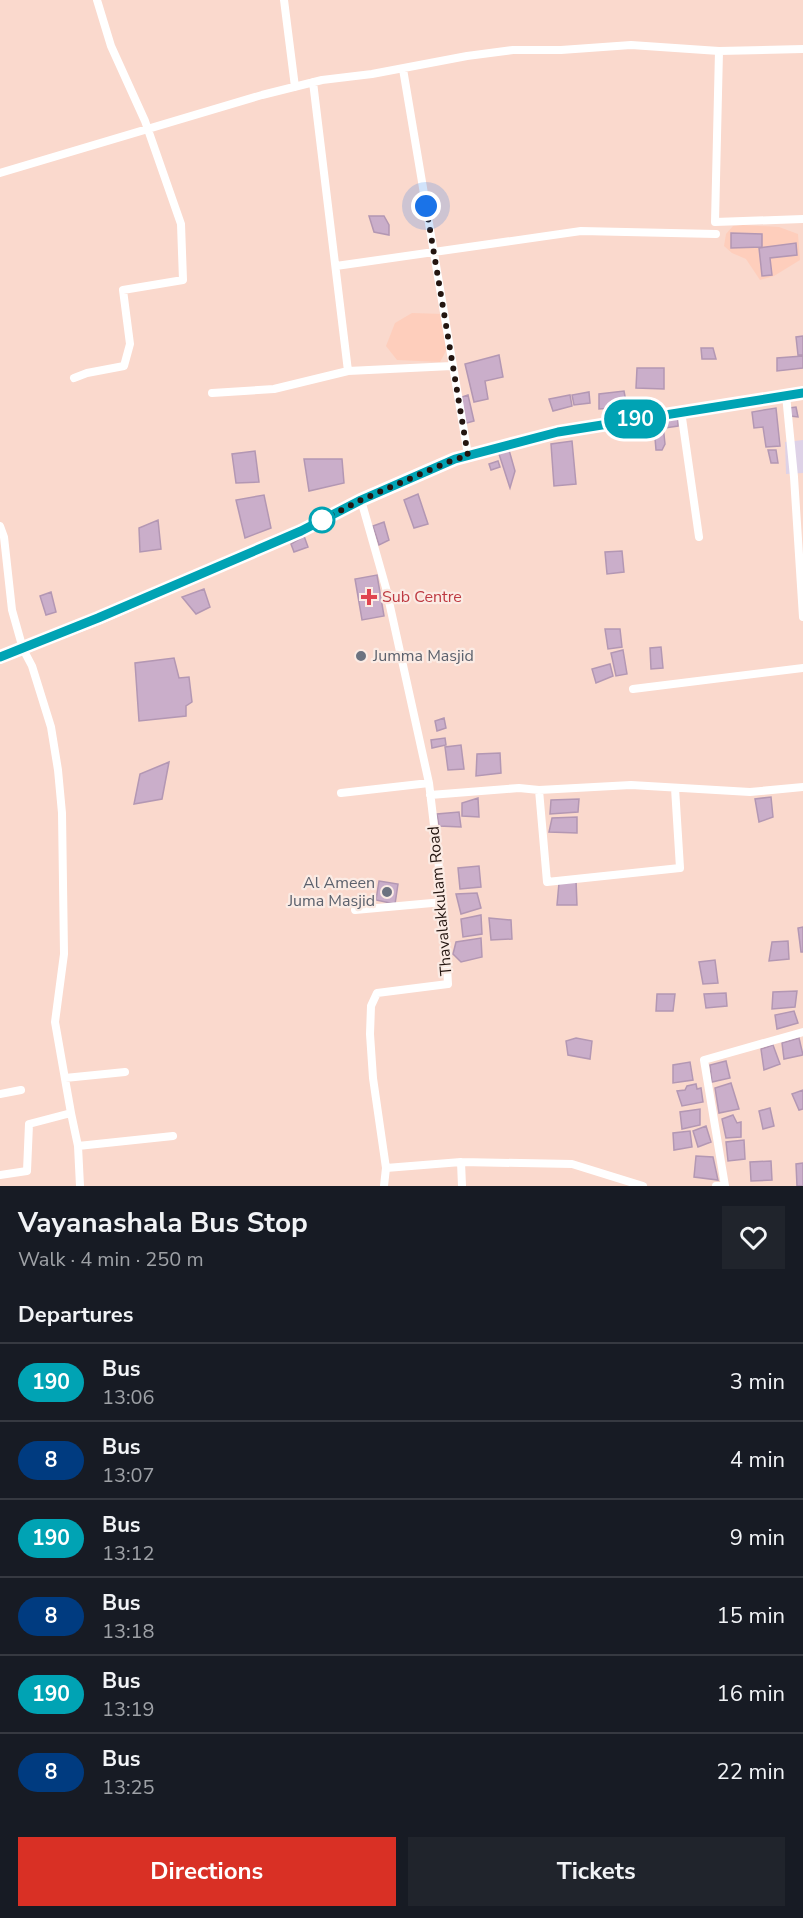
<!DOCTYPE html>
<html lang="en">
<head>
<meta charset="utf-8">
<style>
  body { margin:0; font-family:"Nunito Sans",sans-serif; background:#20242c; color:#f1f3f6; height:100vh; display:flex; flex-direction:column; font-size:22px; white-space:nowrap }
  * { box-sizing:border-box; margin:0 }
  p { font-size:20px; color:#9ea1a6 }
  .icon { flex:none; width:33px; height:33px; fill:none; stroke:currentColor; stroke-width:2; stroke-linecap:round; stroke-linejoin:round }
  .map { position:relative; height:1186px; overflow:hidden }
  .panel { display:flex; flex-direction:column; background:#171b24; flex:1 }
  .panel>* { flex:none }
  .badge { padding:0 12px; border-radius:20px; font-size:21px; line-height:39px }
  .you { position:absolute; width:30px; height:30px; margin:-15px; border:4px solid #fff; border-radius:50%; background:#1a73e8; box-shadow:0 0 0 9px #1a73e833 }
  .map>.badge { position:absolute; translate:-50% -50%; box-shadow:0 0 0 3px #fff }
  h2 { padding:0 18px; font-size:22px; line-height:54px }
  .round { display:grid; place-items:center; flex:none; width:63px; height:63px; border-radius:0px; background:#20242c }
  .head { display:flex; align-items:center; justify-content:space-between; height:102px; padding:0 18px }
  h1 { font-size:28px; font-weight:700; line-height:45px }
  .primary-button { display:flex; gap:12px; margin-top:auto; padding:12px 18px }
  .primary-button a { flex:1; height:69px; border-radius:0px; background:#d93025; color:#fff; font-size:24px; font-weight:700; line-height:69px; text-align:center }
  .primary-button a+a { background:#20242c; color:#f1f3f6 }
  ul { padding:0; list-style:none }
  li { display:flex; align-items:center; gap:18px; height:78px; padding:0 18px; border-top:2px solid #363941 }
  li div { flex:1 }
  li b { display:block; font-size:22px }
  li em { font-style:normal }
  li .badge { min-width:66px; font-weight:700; text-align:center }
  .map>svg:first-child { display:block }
</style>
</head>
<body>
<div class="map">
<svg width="803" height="1186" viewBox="0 0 803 1186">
  <rect width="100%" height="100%" fill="#fad9cd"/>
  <!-- commercial -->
  <path fill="#ded2e7" d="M803,440V473L786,474L785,442Z"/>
  <!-- built -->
  <path fill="#fecebc" d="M743,225L779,227L798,234L800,260L774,276L760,280L746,259L732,253L724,246L726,234L733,226Z
    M412,313L444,314L448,331L446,351L440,362L397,360L386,346L395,323Z"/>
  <!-- building -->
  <path fill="#caaeca" stroke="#b397b3" stroke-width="1.5" d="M369,216H384L389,225V235L374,232Z
    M731,233L762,234V247L731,248Z
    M796,243L797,255L770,258L772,275L762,276L759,248Z
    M803,336V355H798L796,337Z
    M701,348H713L716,359H702Z
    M499,355L503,377L485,381L488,399L474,402L465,364Z
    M803,356V368L777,371V358Z
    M637,368H664V389L636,388Z
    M624,391L627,407L599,409V394Z
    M589,392L590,403L574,405L572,395Z
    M468,395L474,421L463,424L459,398Z
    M570,395L572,406L553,411L549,399Z
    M796,407L798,417L790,416L789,408Z
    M776,408L780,446L766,447L763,427L754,428L752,412Z
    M678,419V426L665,428L663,421Z
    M663,425L665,444L662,450H656L654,426Z
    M572,441L576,484L554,486L551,444Z
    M509,450L515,471L510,488L498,451Z
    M768,450H776L778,463H771Z
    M255,451L259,482L236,483L232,454Z
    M304,459H342L344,483L309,491Z
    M498,461L500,467L491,470L489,464Z
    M418,494L428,524L414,528L404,500Z
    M264,495L271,528L245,538L236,500Z
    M158,520L161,549L140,552L139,528Z
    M384,522L389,540L379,545L373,526Z
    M304,536L308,547L294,552L291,544Z
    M622,551L624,572L607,574L605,552Z
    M377,575L384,616L362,620L355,579Z
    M204,589L210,607L196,614L182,597Z
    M51,592L56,612L46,615L40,596Z
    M605,629H620L622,647L608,649Z
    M661,647L663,668L651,669L650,648Z
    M623,650L627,674L616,676L611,653Z
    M174,658L179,678L189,677L192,702L186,706V716L139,721L135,663Z
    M610,664L613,676L596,683L592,669Z
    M444,718L446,728L437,731L435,721Z
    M445,738L446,745L432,748L431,740Z
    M461,745L464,769L448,770L445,747Z
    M500,753L501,773L476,776L477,754Z
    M169,762L162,799L134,804L140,774Z
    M771,797L773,817L759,822L755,799Z
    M478,798L479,817L462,816V803Z
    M579,799L578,812L550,814L551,800Z
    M459,812L461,827L439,826L437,814Z
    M577,817V833L549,832L552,818Z
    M479,866L481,887L460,889L458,868Z
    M576,880L577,905H557L559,883Z
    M379,881L398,884L395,904L376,900Z
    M477,893L481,908L461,914L456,894Z
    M481,915L482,934L463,937L461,919Z
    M489,918L511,920L512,939L491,940Z
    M803,927V952H801L798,928Z
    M481,938L482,957L461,962L453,954L456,942Z
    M788,941L789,959L769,961L772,942Z
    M715,960L718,983L703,984L699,962Z
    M797,991L795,1007L772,1009L773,992Z
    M726,993L727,1006L706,1008L704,994Z
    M657,994H675L673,1011H656Z
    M794,1011L798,1023L777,1029L775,1015Z
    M576,1038L592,1041L590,1059L568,1055L566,1041Z
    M799,1038L803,1055L784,1059L782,1043Z
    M773,1045L780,1064L764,1070L761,1049Z
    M726,1061L730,1078L712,1082L710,1065Z
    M690,1062L693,1080L673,1083V1065Z
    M731,1083L739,1109L719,1113L715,1088Z
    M696,1084L697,1089L701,1088L703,1102L682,1106L677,1091L685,1090L687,1086Z
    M803,1090V1109L799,1110L792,1094Z
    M770,1108L774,1126L763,1129L759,1111Z
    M700,1109V1125L682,1129L680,1112Z
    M733,1115L737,1123L741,1122V1137L726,1138L722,1119Z
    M706,1126L711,1142L698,1147L693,1131Z
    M690,1131L692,1147L674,1150L673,1133Z
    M744,1140L745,1159L728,1161L726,1142Z
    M696,1156L713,1157L718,1180L694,1177Z
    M771,1161L772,1180L751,1181L750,1162Z
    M803,1163V1186H797L796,1164Z"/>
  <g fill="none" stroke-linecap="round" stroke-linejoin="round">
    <!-- minor -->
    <path stroke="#fff" stroke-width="8" d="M284,0L295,87
      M719,51L803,49
      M403,69L468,455
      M313,82L348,371
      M0,173L262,95L322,80L372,74L467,56L513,50H561L631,45L719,51L715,222L803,219
      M336,266L581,231L716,234
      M74,378L87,373L124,366L130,344L123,290L183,280L181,224L145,121L111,46L97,0
      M212,393L274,389L348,371L452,366
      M786,395L794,477L803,617
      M681,411L699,537
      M361,500L386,588L429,783L443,902L448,984L377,993L371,1006L370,1034L373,1078L386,1168L384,1186
      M0,526L4,537L12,610L23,649L32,666L51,727L58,770L62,813L64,954L55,1022L71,1113L29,1124L27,1171L0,1175
      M633,689L803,668
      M539,790L547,882L680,868L675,788
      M341,793L429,783
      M430,795L519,788L539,790L631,785L750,792L803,787
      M355,910L443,902
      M65,1078L125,1072
      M0,1094L21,1090
      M71,1113L78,1146L80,1186
      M78,1146L173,1136
      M461,1162L462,1186
      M386,1168L461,1162L572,1164L643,1186
      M716,1186H725
      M725,1186L704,1060L803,1032"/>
    <!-- secondary -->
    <path stroke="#fff" stroke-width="12" d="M0,657L98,619L301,531L361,500L455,459L558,432L803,393"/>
  </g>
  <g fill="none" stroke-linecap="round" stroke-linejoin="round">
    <!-- line casing -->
    <g stroke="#fff" stroke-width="14">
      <path id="line" d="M0,657L98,618L301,531L361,500L455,459L558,432L803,393"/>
    </g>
    <!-- line -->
    <use href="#line" stroke="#00a3b4" stroke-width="9"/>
    <!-- walk -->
    <path stroke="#231510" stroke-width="6" stroke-dasharray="0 10.8" d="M322,520L361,500L455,459L468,456L426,206"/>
  </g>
  <!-- markers -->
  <circle fill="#fff" stroke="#00a3b4" stroke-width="3" cx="322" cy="520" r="12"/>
  <path fill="#e0444e" stroke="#fbebe4" stroke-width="2" d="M366 588h6v6h6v6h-6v6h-6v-6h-6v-6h6z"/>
  <g fill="#6b7280" stroke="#fbebe4" stroke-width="2">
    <circle cx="361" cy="656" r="6"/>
    <circle cx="387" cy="892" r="6"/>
  </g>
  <g text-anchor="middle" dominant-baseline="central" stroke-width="4.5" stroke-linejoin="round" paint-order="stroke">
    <!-- health labels -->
    <g font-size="16" fill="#be3a42" stroke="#fbebe4" text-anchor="start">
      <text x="382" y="597">Sub Centre</text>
    </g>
    <!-- worship labels -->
    <g font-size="16" fill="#5b616d" stroke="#fbebe4" text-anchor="start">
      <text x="373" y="656">Jumma Masjid</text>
      <text x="375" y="883" text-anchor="end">Al Ameen<tspan x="375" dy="18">Juma Masjid</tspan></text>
    </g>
    <!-- street labels -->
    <g font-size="16" fill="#231510" stroke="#fbebe4">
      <text transform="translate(440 901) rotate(-95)">Thavalakkulam Road</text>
    </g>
  </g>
</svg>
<div class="you" style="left:426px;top:206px"></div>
<b class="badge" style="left:635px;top:419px;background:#00a3b4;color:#fff">190</b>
</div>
<section class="panel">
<div class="head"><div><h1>Vayanashala Bus Stop</h1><p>Walk · 4 min · 250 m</p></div><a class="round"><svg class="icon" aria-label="heart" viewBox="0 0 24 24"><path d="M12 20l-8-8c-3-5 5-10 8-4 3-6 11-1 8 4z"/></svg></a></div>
<h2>Departures</h2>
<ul>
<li><span class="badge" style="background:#00a3b4;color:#fff">190</span><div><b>Bus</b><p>13:06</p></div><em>3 min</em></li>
<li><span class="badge" style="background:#003b80;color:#fff">8</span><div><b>Bus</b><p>13:07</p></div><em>4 min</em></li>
<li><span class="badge" style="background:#00a3b4;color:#fff">190</span><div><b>Bus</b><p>13:12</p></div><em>9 min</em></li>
<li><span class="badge" style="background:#003b80;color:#fff">8</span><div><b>Bus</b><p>13:18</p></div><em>15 min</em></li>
<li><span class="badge" style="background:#00a3b4;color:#fff">190</span><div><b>Bus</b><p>13:19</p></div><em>16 min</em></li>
<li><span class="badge" style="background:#003b80;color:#fff">8</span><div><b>Bus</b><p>13:25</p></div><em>22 min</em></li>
</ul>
<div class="primary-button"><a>Directions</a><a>Tickets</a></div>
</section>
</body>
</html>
